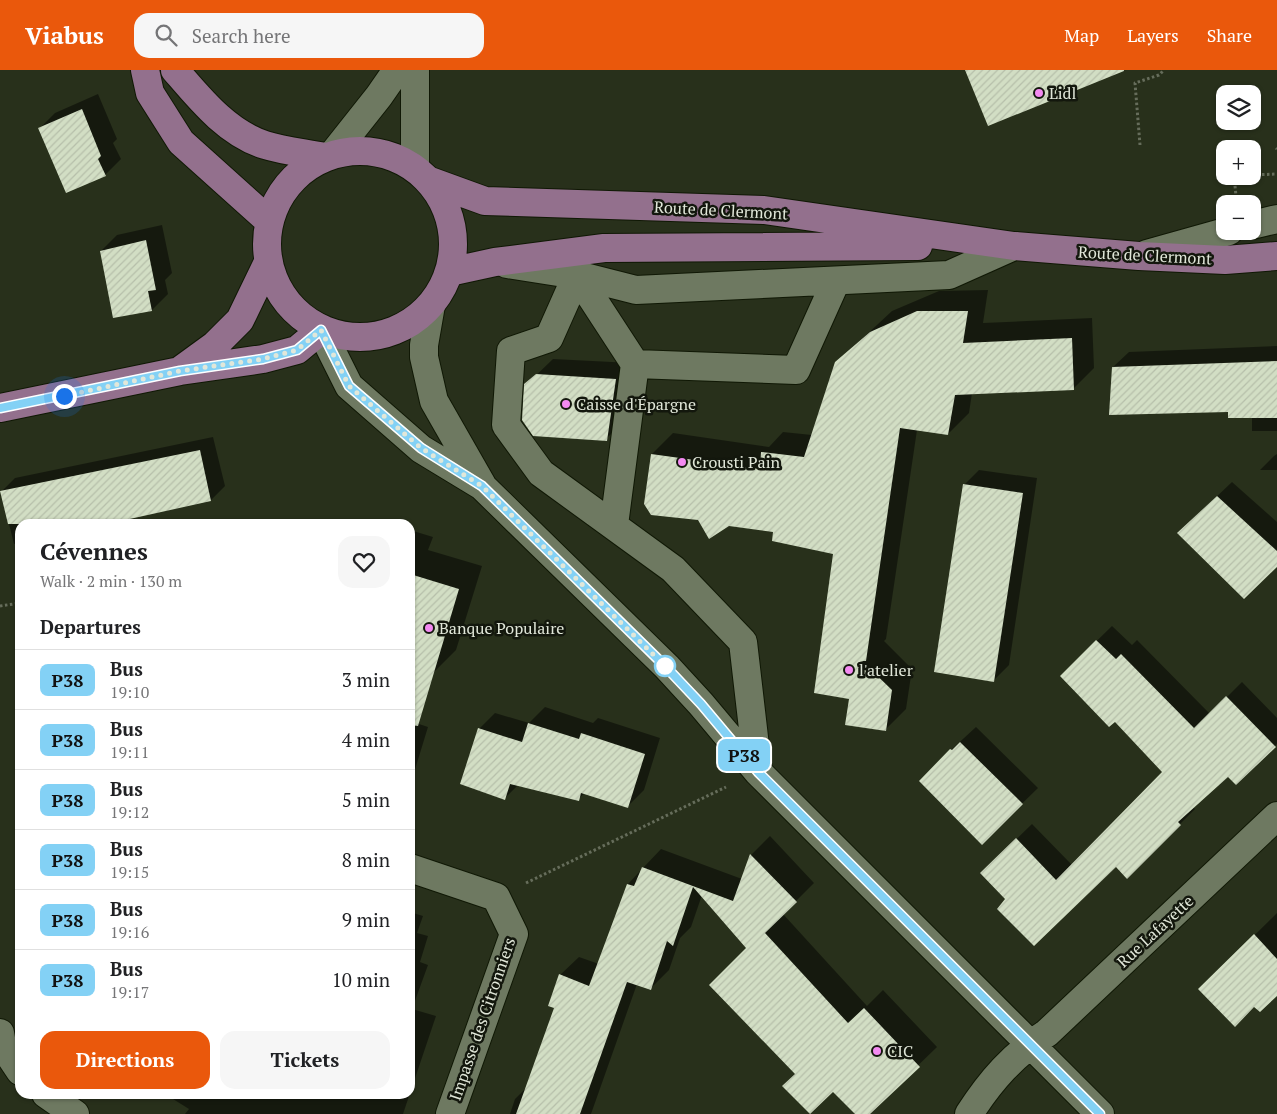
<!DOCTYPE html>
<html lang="en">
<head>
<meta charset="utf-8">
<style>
  body { margin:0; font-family:"PT Serif",serif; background:#f6f6f6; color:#202124; height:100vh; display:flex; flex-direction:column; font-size:19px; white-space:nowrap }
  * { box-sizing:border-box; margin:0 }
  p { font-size:16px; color:#757577 }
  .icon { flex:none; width:28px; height:28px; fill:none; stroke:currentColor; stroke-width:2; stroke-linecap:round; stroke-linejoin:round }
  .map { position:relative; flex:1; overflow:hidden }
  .side { position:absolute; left:15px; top:449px; width:400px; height:580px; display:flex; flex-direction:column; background:#fff; border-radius:15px; box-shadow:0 1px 4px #0004 }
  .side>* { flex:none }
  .badge { padding:0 10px; border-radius:8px; font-size:18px; line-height:32px }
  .fabs { position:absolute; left:1216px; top:15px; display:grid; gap:10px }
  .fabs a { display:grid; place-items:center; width:45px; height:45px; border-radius:10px; background:#fff; box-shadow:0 1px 4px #0004; font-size:25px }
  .you { position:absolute; width:25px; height:25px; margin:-12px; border:4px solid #fff; border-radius:50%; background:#1a73e8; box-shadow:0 0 0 8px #1a73e833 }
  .map>.badge { position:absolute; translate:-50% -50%; box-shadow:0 0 0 2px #fff }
  h2 { padding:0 25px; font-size:19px; line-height:45px }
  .round { display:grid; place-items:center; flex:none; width:52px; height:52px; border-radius:15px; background:#f6f6f6 }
  .headline { display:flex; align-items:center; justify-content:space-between; height:85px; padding:0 25px }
  h1 { font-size:24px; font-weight:800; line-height:38px }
  .primary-button { display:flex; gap:10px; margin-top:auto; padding:10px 25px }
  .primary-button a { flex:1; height:58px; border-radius:15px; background:#ea580c; color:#fff; font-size:20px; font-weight:800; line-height:58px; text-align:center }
  .primary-button a+a { background:#f6f6f6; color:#202124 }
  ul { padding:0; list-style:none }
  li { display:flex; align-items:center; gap:15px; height:60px; padding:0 25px; border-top:1px solid #e0e0e0 }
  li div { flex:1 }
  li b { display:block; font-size:19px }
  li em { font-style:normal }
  li .badge { min-width:55px; font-weight:700; text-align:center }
  header { display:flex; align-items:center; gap:30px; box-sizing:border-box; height:70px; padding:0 25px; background:#ea580c; color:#fff }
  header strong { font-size:24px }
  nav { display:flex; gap:28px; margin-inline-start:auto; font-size:18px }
  .search { width:350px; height:45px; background:#f6f6f6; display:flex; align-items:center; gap:12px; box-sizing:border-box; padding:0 18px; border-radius:15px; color:#757577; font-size:19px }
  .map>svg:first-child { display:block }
</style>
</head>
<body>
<header>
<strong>Viabus</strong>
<div class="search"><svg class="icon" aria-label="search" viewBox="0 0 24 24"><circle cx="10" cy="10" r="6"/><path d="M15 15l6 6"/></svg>Search here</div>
<nav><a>Map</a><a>Layers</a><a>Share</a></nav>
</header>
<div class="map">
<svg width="1277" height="1044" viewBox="0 0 1277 1044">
  <defs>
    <pattern id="building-hatch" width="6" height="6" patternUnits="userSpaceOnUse" patternTransform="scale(1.25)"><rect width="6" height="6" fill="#d2dec4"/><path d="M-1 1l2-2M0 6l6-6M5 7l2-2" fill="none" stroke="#b6bfaa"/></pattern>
  </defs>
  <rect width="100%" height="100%" fill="#28301b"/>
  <!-- shadow -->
  <path fill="#0007" d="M98,24L117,69L113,73L121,89L105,105L39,59L55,43Z
    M162,155L172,203L165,210L168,224L152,240L114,247L101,181L117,165Z
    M988,220L983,253L1092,248L1094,298L1074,318L972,323L969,343L948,364L917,360L886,569L884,571L912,599L906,639L885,660L850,628L835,483L774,461L698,449L652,384L673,363L769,377L783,362L812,365L836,293L892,241L939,221Z
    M1277,276V361H1252V347L1229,341L1113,297L1129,282Z
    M553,289L632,293L622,353L606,369L526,315Z
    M213,367L225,416L211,430L20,454V472L14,474L1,422L15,408Z
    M1277,384V400H1260L1274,386Z
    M979,400L1037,408L1009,595L994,610L964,415Z
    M1232,412L1277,452V496L1193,449Z
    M410,460L433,467L428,480L482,496L456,580L433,603L410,595Z
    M1112,556L1132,575L1137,570L1210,644L1242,612L1277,648V674L1236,714L1228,705L1193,737L1195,739L1127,807L1116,796L1007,829L997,788L1032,754L1072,795L1164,702L1115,650L1061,606Z
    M545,637L593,653L598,648L660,668L644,720L628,736L585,723L578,729L518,715L505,728L479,659L495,643L529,653Z
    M410,651L428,657L413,706L410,708Z
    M976,657L1038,718L982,773L951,680Z
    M20,693V721L17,696Z
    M770,766L814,813L783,844L867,936L883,920L937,977L868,1044H857L833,1021L796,1004L747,878L702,825L691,857L680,868L669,900L650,919L637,914L591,1044H510L515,1029L528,1016L555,937L560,905L579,887L599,894L628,814L643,798L661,779L742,809L752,784Z
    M410,842L423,846L417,863L428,866L420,892L428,895L412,939L436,946L403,1044H185L189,1039L165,1024H410Z
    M1277,843V924L1254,936L1200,919Z"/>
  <!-- building -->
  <path fill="url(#building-hatch)" d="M965,0H1124V1L988,56Z
    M82,39L101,86L98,89L106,106L66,123L38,58Z
    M146,170L156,220L148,221L152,241L113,248L100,181Z
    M917,241H968L963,273L1072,268L1074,320L955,325L948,365L900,358L866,591H862L892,620L886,661L845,655L849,629L814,623L833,484L772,471L773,462L729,456L709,469L698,450L651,445L644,434L651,384L760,399L761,382L804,387L835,292L870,262Z
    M1277,291V348H1228V342L1109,345L1112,297Z
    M536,304L616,309L607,371L533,366L522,350L524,314Z
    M200,380L211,431L107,454H8L0,421Z
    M963,414L1023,423L994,612L934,602Z
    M1217,426L1277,481V497L1244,529L1177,463Z
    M410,504L459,519L418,656L410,655Z
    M1096,570L1116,589L1121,584L1194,658L1226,626L1276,677L1236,715L1228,707L1178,752L1181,755L1127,809L1116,797L1034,876L997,839L1005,829L980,803L1016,768L1056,810L1162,702L1115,652L1109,657L1060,606Z
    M528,653L579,669L581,663L645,684L628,738L581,723L579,731L510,714L505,730L460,714L478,658L522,672Z
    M960,672L1023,734L982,775L919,711L950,679L952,680Z
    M750,784L797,832L765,863L848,953L864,938L920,997L870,1044H855L833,1022L810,1044L782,1016L795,1004L709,915L746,878L693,817L673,876L667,871L651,920L627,912L580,1044H516L554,938L548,936L559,904L589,916L627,814L634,816L642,797L733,831Z
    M1254,864L1277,889V926L1260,942L1254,937L1235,957L1198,919Z"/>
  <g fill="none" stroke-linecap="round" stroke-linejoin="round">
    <!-- minor casing -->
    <g stroke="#101805" stroke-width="30">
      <path id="minor" d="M333,84L379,26L397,0
        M415,97V0
        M1252,155L1277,149
        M1147,184L1229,161
        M507,194L577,205L636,220L949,205L1014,176
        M577,205L549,268L511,281L506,355L541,403L673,499L743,572L758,702
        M577,205L635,294L796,300L836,211
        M431,235L424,275V287L434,331L482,415
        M321,260L349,316L421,379L482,416L667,597L701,634L758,702L1100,1044
        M614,455L635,294
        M410,798L496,827L514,864L450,1044
        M0,963L2,974L20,1001
        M46,1024L75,1044
        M969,1044C991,1010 1013,985 1047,963L1277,746"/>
    </g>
    <!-- major casing -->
    <g stroke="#101805" stroke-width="30">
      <path id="major" d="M145,0L150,23L181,72L269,151
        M175,0C200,29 227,63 265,75C284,81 306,83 325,87
        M267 174a93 93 0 1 1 186 0a93 93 0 1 1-186 0Z
        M430,111L485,131L764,140L1014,176L1139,186L1225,190L1277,186
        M449,202L495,192L604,178L918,176
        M182,299L215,275L240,250L268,192
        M0,338L180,301L263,289L297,280L321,260"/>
    </g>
    <!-- path -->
    <path stroke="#666d5b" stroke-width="3" stroke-dasharray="2.5 2.5" stroke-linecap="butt" d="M1140,75L1135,13L1159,5L1164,0
      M1276,78L1277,79
      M1252,105L1277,104
      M1234,106L1236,126
      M0,536L20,533
      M526,813L726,717"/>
    <!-- minor -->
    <use href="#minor" stroke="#6e7961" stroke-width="28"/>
    <!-- major -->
    <use href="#major" stroke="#93708d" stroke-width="28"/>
  </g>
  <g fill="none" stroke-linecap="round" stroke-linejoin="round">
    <!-- line casing -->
    <g stroke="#fff" stroke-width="11">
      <path id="line" d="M0,338L180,301L263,289L297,280L321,260L349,316L421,378L482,416L667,598L701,634L758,702L1100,1044"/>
    </g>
    <!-- line -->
    <use href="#line" stroke="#83d1f5" stroke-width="8"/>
    <!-- walk -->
    <path stroke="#e1e7d9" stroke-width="5" stroke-dasharray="0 9" d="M64,326L180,301L263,289L297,280L321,260L349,316L421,378L482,416L667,598L665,596"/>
  </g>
  <!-- markers -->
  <g fill="#f38af1" stroke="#13170d" stroke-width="2">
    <circle cx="1039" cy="23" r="5"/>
    <circle cx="566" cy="334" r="5"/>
    <circle cx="682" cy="392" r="5"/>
    <circle cx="429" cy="558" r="5"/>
    <circle cx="849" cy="600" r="5"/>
    <circle cx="877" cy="981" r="5"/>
  </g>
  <circle fill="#fff" stroke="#83d1f5" stroke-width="2.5" cx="665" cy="596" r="10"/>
  <g text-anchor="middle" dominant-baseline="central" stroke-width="5" stroke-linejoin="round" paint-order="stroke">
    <!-- poi labels -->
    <g font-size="16" fill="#e1e7d9" stroke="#13170d" text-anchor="start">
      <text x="1049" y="23">Lidl</text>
      <text x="576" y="334">Caisse d'Épargne</text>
      <text x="692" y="392">Crousti Pain</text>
      <text x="439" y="558">Banque Populaire</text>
      <text x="859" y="600">l'atelier</text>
      <text x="887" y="981">CIC</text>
    </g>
    <!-- street labels -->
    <g font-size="16" fill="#e1e7d9" stroke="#13170d">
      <text transform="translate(721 140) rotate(3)">Route de Clermont</text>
      <text transform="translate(1145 185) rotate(3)">Route de Clermont</text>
      <text transform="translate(1155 861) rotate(-43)">Rue Lafayette</text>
      <text transform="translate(482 949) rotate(-71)">Impasse des Citronniers</text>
    </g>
  </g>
</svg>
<div class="fabs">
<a><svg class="icon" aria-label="layers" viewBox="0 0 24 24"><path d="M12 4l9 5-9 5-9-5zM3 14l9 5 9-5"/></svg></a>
<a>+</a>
<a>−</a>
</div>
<div class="you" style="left:64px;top:326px"></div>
<b class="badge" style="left:744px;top:685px;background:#83d1f5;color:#111">P38</b>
<section class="side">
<div class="headline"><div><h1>Cévennes</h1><p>Walk · 2 min · 130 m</p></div><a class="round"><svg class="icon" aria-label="heart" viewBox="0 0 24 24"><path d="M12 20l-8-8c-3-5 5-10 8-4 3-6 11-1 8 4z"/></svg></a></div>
<h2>Departures</h2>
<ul>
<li><span class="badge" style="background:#83d1f5;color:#111">P38</span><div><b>Bus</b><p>19:10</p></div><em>3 min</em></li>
<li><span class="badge" style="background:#83d1f5;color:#111">P38</span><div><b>Bus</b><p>19:11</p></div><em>4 min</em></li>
<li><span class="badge" style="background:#83d1f5;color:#111">P38</span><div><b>Bus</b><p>19:12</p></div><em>5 min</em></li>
<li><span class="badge" style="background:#83d1f5;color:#111">P38</span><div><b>Bus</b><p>19:15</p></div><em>8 min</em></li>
<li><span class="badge" style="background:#83d1f5;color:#111">P38</span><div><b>Bus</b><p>19:16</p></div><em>9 min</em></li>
<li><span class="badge" style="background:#83d1f5;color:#111">P38</span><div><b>Bus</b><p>19:17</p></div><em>10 min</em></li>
</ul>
<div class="primary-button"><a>Directions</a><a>Tickets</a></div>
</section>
</div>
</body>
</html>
